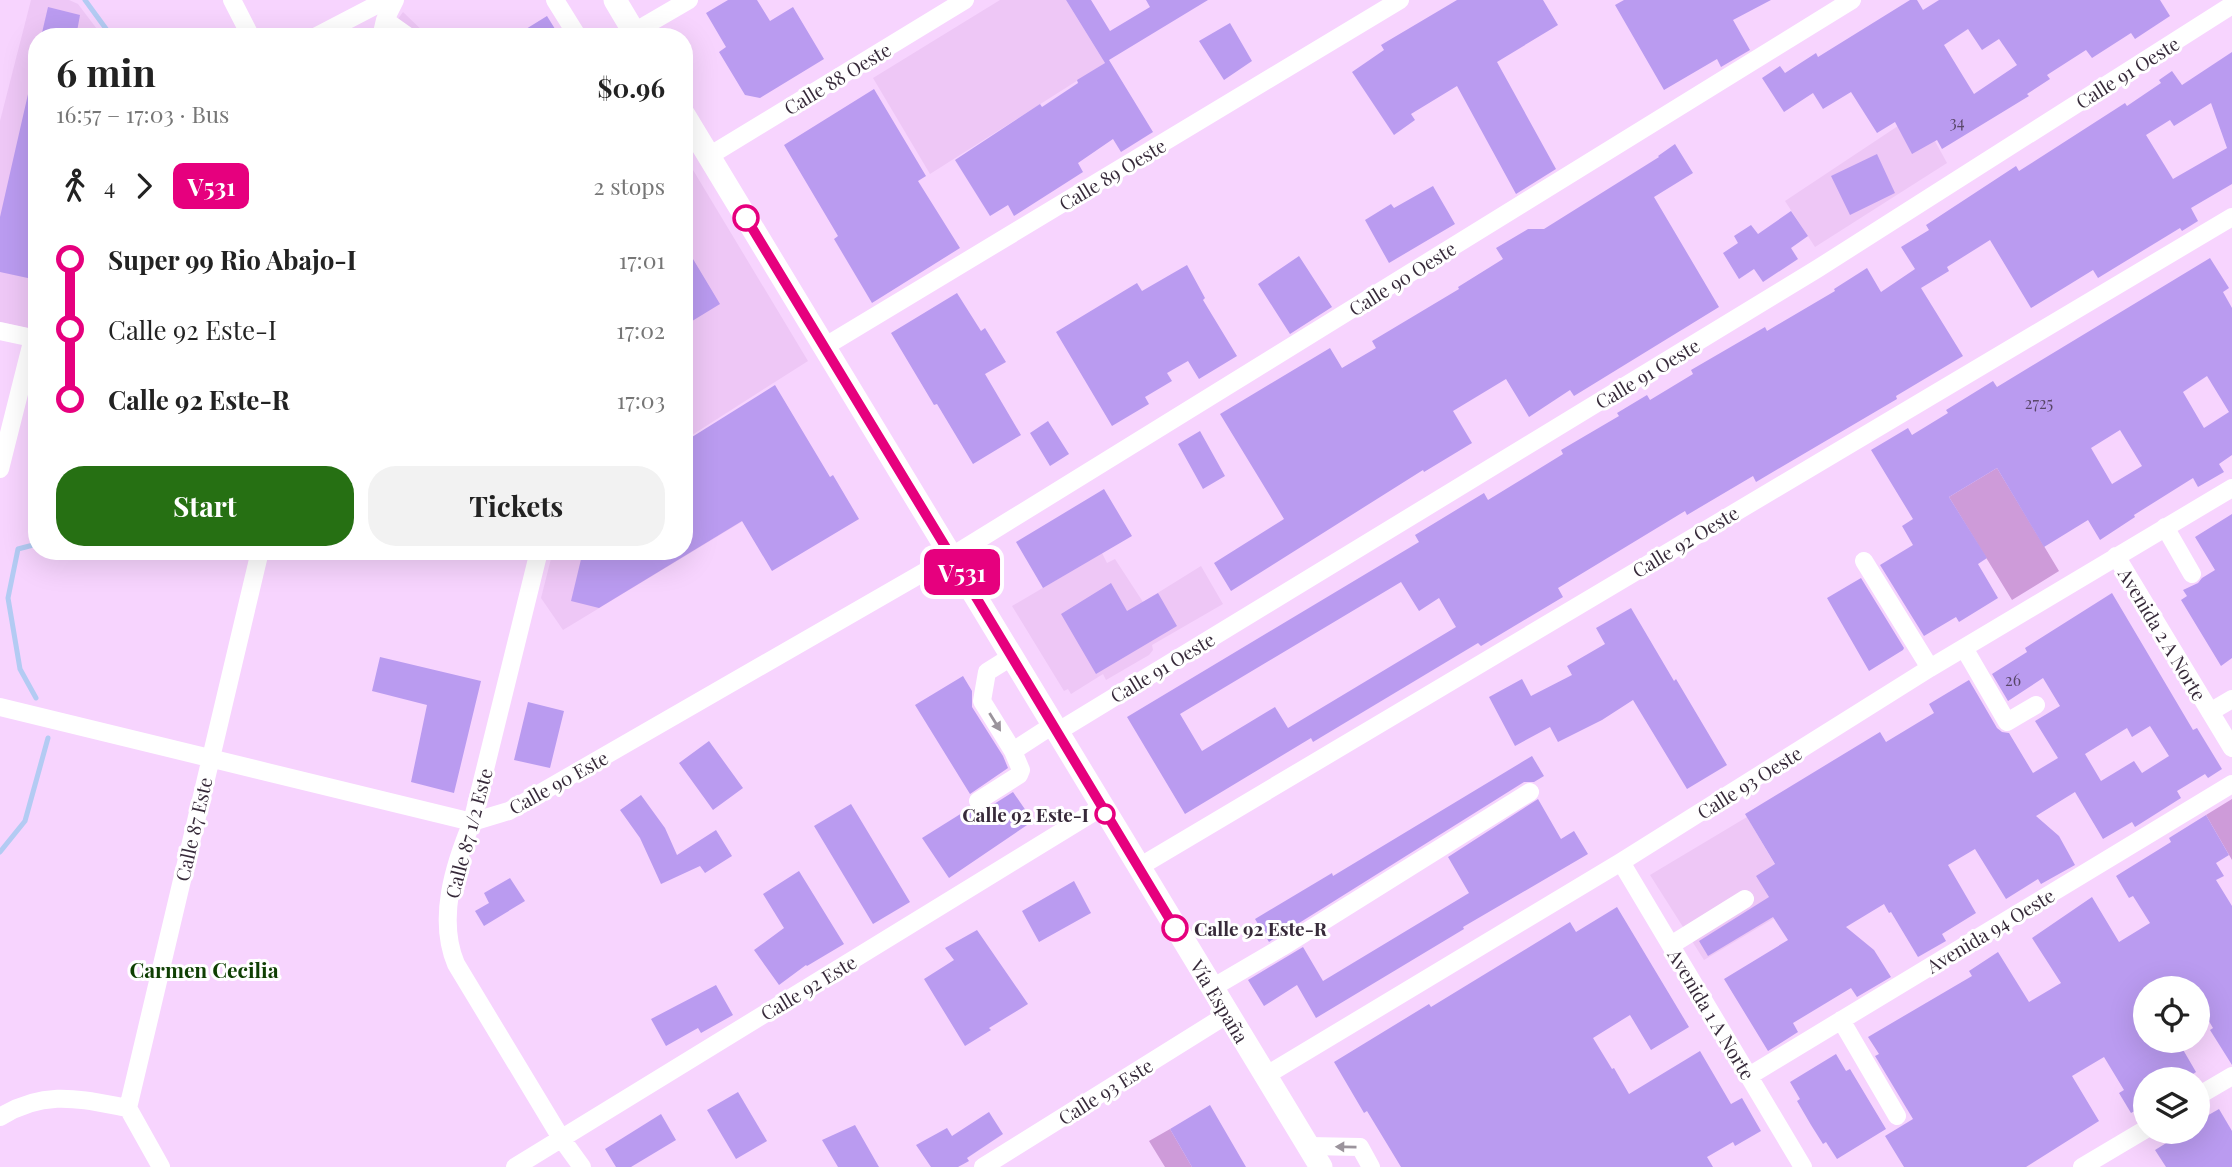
<!DOCTYPE html>
<html lang="en">
<head>
<meta charset="utf-8">
<style>
  body { margin:0; font-family:"Playfair Display",serif; background:#f2f2f2; color:#222; height:100vh; display:flex; flex-direction:column; font-size:26px; white-space:nowrap }
  * { box-sizing:border-box; margin:0 }
  p { font-size:23px; color:#767676 }
  .icon { flex:none; width:38px; height:38px; fill:none; stroke:currentColor; stroke-width:2; stroke-linecap:round; stroke-linejoin:round }
  .map { position:relative; flex:1; overflow:hidden }
  .details { position:absolute; left:28px; top:28px; width:665px; height:532px; display:flex; flex-direction:column; background:#fff; border-radius:28px; box-shadow:0 7px 28px #0002 }
  .details>* { flex:none }
  .badge { padding:0 14px; border-radius:10px; font-size:24px; line-height:46px }
  .fabs { position:absolute; left:2133px; top:976px; display:grid; gap:14px }
  .fabs a { display:grid; place-items:center; width:77px; height:77px; border-radius:50%; background:#fff; box-shadow:0 7px 28px #0002; font-size:35px }
  .map>.badge { position:absolute; translate:-50% -50%; box-shadow:0 0 0 4px #fff }
  .legs { display:flex; align-items:center; gap:10px; height:77px; padding:0 28px; font-size:23px }
  .legs p { margin-inline-start:auto }
  .head { display:flex; align-items:center; justify-content:space-between; height:119px; padding:0 28px }
  h1 { font-size:38px; font-weight:700; line-height:52px }
  .button { display:flex; gap:14px; margin-top:auto; padding:14px 28px }
  .button a { flex:1; height:80px; border-radius:28px; background:#267013; color:#fff; font-size:28px; font-weight:700; line-height:80px; text-align:center }
  .button a+a { background:#f2f2f2; color:#222 }
  ul { padding:0 28px; list-style:none }
  li { display:flex; align-items:center; gap:24px; height:70px; font-size:26px }
  li i { display:grid; place-items:center; width:10px; height:100%; margin:0 9px; background:currentColor }
  li i::after { content:''; width:18px; height:18px; margin:-9px; border:5px solid; border-radius:50%; background:#fff }
  li p { margin-inline-start:auto }
  li:first-child i { background:linear-gradient(#0000 50%,currentColor 0) }
  li:last-child i { background:linear-gradient(currentColor 50%,#0000 0) }
  .map>svg:first-child { display:block }
</style>
</head>
<body>
<div class="map">
<svg width="2232" height="1167" viewBox="0 0 2232 1167">
  <rect width="100%" height="100%" fill="#f7d4fe"/>
  <!-- built -->
  <path fill="#eec7f6" d="M31,0H69L78,4L103,37H37V330L0,322V121Z
    M1000,0H1066L1105,63L930,174L873,78Z
    M403,12L429,37H388L390,30Z
    M1919,112L1947,163L1815,247L1785,201Z
    M684,155L808,361L692,435L743,521L563,630L541,598L553,551H684Z
    M1102,553L1107,563L1115,559L1143,602L1201,566L1223,604L1152,645L1153,650L1149,655L1106,680L1103,674L1071,694L1068,689L1064,691L1012,606Z
    M1747,817L1798,904L1704,960L1650,875Z"/>
  <!-- green -->
  <path fill="#ce9bd9" d="M1997,468L2059,571L2012,600L1949,497Z
    M2232,799V860L2206,815Z
    M1170,1129L1192,1167H1165L1149,1141Z"/>
  <g fill="none" stroke-linecap="round" stroke-linejoin="round">
    <!-- stream -->
    <path stroke="#b3cbf3" stroke-width="5" d="M85,0L112,37
      M36,698L20,669L8,598L18,549L37,544
      M0,852L25,821L48,738"/>
  </g>
  <!-- building -->
  <path fill="#ba9bf0" fill-rule="evenodd" d="M728,0H757L770,21L793,7L824,59L760,98L745,95L719,52L726,47L706,13Z
    M1066,0H1091L1110,31L1150,7L1146,0H1208L1109,60L1153,132L1121,152L1113,139L1078,163L1083,172L1014,216L1008,205L990,216L955,160L1040,104L1042,107L1078,83L1077,80L1105,63Z
    M1457,0H1543L1558,25L1497,62L1556,169L1516,194L1457,86L1411,114L1415,120L1394,135L1352,72L1384,50L1381,45Z
    M1624,0H1771L1733,20L1750,50L1721,67L1717,59L1664,90L1615,5Z
    M1910,0H1917L1923,10L1939,0H2160L2170,16L2135,39L2131,33L2092,58L2086,50L2047,75L2050,79L2027,94L2029,96L1942,149L1937,140L1912,154L1895,122L1877,133L1851,92L1823,109L1813,93L1784,112L1762,78L1780,66L1785,73L1816,53L1818,57ZM1968,29L1982,50L1999,39L2017,65L1974,94L1944,45Z
    M48,7L80,15L76,37H41Z
    M547,16L560,37H513Z
    M1230,23L1252,61L1224,80L1199,41Z
    M2232,52V184L2191,208L2198,221L2182,231L2180,228L2098,278L2093,270L2031,308L1990,240L1947,267L1949,271L1921,288L1963,356L1896,396L1897,399L1756,482L1753,476L1687,515L1685,511L1558,588L1563,597L1481,646L1478,643L1313,742L1311,738L1185,814L1127,717L1419,542L1415,535L1484,493L1488,500L1563,454L1561,450L1619,416L1617,413L1647,395L1650,400L1693,374L1691,370L1765,327L1767,331L1835,291L1834,289L1867,268L1881,292L1915,269L1901,247L1929,230L1926,225L2016,166L2019,171L2125,103L2127,106L2161,83L2159,80L2172,71L2182,85ZM2211,103L2227,148L2173,179L2146,135L2170,120L2174,126ZM1401,582L1419,611L1439,598L1456,627L1288,728L1275,707L1202,751L1180,714Z
    M31,81L37,82V280L0,272V217Z
    M874,89L926,176L918,181L960,248L872,303L834,239L838,236L784,145Z
    M1675,144L1693,173L1654,197L1719,307L1574,396L1570,390L1529,417L1506,379L1453,411L1472,443L1424,472L1423,470L1231,591L1214,563L1284,519L1220,414L1330,348L1342,368L1376,348L1372,341L1459,289L1458,287L1503,259L1496,248L1528,229H1544L1659,157L1658,156Z
    M1877,154L1895,193L1850,215L1831,176Z
    M1433,186L1455,224L1389,263L1365,220L1391,204L1394,208Z
    M1791,211L1808,236L1791,248L1798,259L1763,282L1754,269L1739,279L1723,253L1738,243L1734,236L1751,225L1758,234Z
    M684,244L720,304L684,326Z
    M1299,256L1332,307L1290,334L1258,284Z
    M2210,258L2229,288L2223,292L2232,308V455L2219,464L2224,472L2198,487L2193,478L2134,515L2135,517L2100,540L2088,520L2044,547L1997,468L1949,497L1987,558L1978,564L1998,598L1959,622L1956,617L1924,636L1880,565L1913,545L1902,526L1913,519L1871,450L1908,428L1912,435L1948,413L1946,410L1993,381L1997,387ZM2207,376L2229,412L2204,428L2183,392ZM2120,430L2142,466L2112,484L2091,448Z
    M1187,265L1205,298L1203,300L1237,356L1199,379L1188,361L1167,373L1172,381L1145,397L1149,404L1112,426L1056,332L1137,283L1142,291Z
    M957,293L981,331L985,328L1006,362L985,374L1021,435L973,464L937,404L934,405L891,333Z
    M775,385L830,477L833,475L859,519L772,571L742,521L599,608L571,601L583,551H684V442Z
    M1048,421L1069,454L1050,466L1030,433Z
    M1200,431L1225,476L1203,489L1178,444Z
    M1104,489L1132,536L1043,588L1016,542Z
    M2232,514V658L2221,666L2181,600L2187,596L2183,590L2198,583L2202,578L2215,570L2195,537Z
    M1861,578L1904,648L1903,650L1869,671L1827,598Z
    M1111,583L1127,611L1158,593L1177,626L1096,674L1061,614Z
    M2112,593L2193,730L2197,728L2222,769L2208,778L2205,774L2177,791L2181,798L2135,827L2132,822L2103,839L2075,792L2036,816L2059,836L2075,865L2041,884L2038,879L2006,899L1975,849L1948,865L1976,913L1942,934L1946,941L1918,957L1891,912L1889,913L1884,904L1846,927L1874,950L1891,977L1857,997L1851,988L1793,1023L1798,1032L1768,1051L1724,979L1788,940L1773,917L1708,956L1699,941L1769,897L1756,876L1775,864L1745,814L1880,732L1886,742L1934,713L1929,704L1969,680L1997,728L2002,732L2009,733L2033,773L2058,758L2035,721L2060,706L2043,678L2008,701L1992,674L2027,652L2025,648ZM2150,726L2169,756L2142,773L2134,761L2101,781L2085,754L2127,728L2132,737Z
    M1631,608L1674,681L1676,679L1727,765L1687,789L1633,700L1602,720L1558,742L1550,727L1515,746L1489,697L1522,679L1531,696L1572,675L1567,666L1605,644L1596,628Z
    M380,657L481,681L454,793L411,782L427,705L372,691Z
    M963,676L972,691V707L1003,756L1008,768L970,794L915,705Z
    M528,702L564,711L550,768L514,760Z
    M709,741L743,788L713,810L679,763Z
    M1532,756L1544,776L1534,782H1524L1269,942L1255,919L1332,873L1333,876Z
    M1013,792L1033,821L949,878L922,838L970,808L978,812L983,811Z
    M641,795L665,828L677,855L716,830L732,856L705,873L700,866L661,884L640,838L620,810Z
    M1538,799L1561,839L1574,831L1588,854L1463,927L1464,929L1316,1018L1297,985L1264,1006L1248,980L1303,947L1323,981L1469,893L1448,857Z
    M851,804L910,902L873,924L814,826Z
    M2206,815L2229,855L2216,863L2224,876L2216,880L2232,906V1065L2210,1030L2213,1028L2198,1003V989H2146V1041H2178L2196,1072L2184,1080H2146V1105L2131,1113L2119,1093L2124,1090L2104,1057L2072,1076L2099,1121L2026,1167H1904L1885,1136L1913,1119L1875,1056L1879,1054L1868,1037L1972,976L1969,971L1998,952L2029,1002L2061,983L2032,938L2092,897L2119,942L2150,923L2133,896L2129,898L2116,876L2171,842L2169,838Z
    M799,871L844,944L807,966L806,965L779,985L754,950L784,928L763,894Z
    M510,878L525,901L484,926L475,911L489,903L484,893Z
    M1074,881L1091,913L1039,942L1022,911Z
    M1617,907L1689,1027L1651,1050L1630,1015L1593,1038L1612,1069L1614,1068L1629,1094L1700,1051L1731,1104L1742,1098L1761,1131L1735,1146L1733,1142L1707,1157L1713,1167H1401L1367,1111L1364,1113L1334,1062L1429,1004L1431,1007L1570,922L1576,932Z
    M977,930L1028,1004L989,1028L991,1030L965,1046L924,979L954,960L945,948Z
    M716,985L733,1015L701,1033L698,1028L666,1046L651,1019Z
    M1836,1054L1846,1071L1850,1069L1886,1129L1837,1159L1826,1142L1823,1144L1811,1125L1797,1101L1800,1099L1790,1082Z
    M738,1092L767,1141L736,1159L707,1110Z
    M1210,1105L1246,1167H1192L1170,1129Z
    M2219,1109L2232,1131V1167H2166L2155,1150L2184,1132H2198V1121Z
    M989,1112L1003,1134L967,1158L969,1161L958,1167H931L916,1145L947,1128L952,1136Z
    M661,1114L676,1140L631,1167H616L605,1149Z
    M855,1125L879,1167H838L822,1140Z"/>
  <g fill="none" stroke-linecap="round" stroke-linejoin="round">
    <!-- minor -->
    <path stroke="#fff" stroke-width="18" d="M232,0L251,37
      M555,0L578,37
      M385,20L409,37
      M634,32L689,0
      M315,37L386,0
      M381,37L385,20L395,0
      M709,156L965,0
      M0,331L37,339
      M824,347L1400,0
      M0,469L33,338
      M2165,527L2192,574
      M539,551L472,822C454,865 437,919 456,964L561,1138L582,1167
      M2116,556L2232,748
      M1864,561L1930,668
      M1964,648L2007,722L2036,705
      M0,707L472,822L509,811L952,556L1852,0
      M2210,712L2232,699
      M1057,732L1817,269L2232,5
      M1013,751L1053,725
      M978,801L1019,775L1021,770L1013,751L982,701L987,672L1011,657
      M1621,862L1803,1167
      M1139,867L2232,217
      M1671,945L1745,899
      M1212,988L1282,947L1530,792
      M1841,1020L1897,1116
      M1265,1076L1621,862L1930,668L2232,488
      M1749,1076L2232,784
      M2198,1096L2232,1076
      M128,1108L260,551
      M128,1108L161,1167
      M0,1117C45,1089 79,1099 128,1108
      M1309,1146L1360,1147L1371,1167
      M515,1167L1102,807
      M983,1167L1228,1014
      M2082,1167L2146,1129"/>
    <!-- major -->
    <path stroke="#fff" stroke-width="23" d="M615,0L637,37
      M684,115L1321,1167"/>
  </g>
  <!-- one-way arrows -->
  <defs><path id="oneway-solid" d="M-6-.8H1V-3.2L6.5 0L1 3.2V.8H-6Z" transform="scale(1.75)"/></defs>
  <g fill="#9b949c">
    <use href="#oneway-solid" transform="translate(995 722) rotate(58)"/>
    <use href="#oneway-solid" transform="translate(1346 1147) rotate(-179)"/>
  </g>
  <g fill="none" stroke-linecap="round" stroke-linejoin="round">
    <!-- line-1 casing -->
    <g stroke="#fff" stroke-width="16">
      <path id="line-1" d="M746,218C891,454 1032,691 1175,928"/>
    </g>
    <!-- line-1 -->
    <use href="#line-1" stroke="#e6007e" stroke-width="10"/>
  </g>
  <!-- markers -->
  <g fill="#fff" stroke="#e6007e" stroke-width="3.5">
    <circle cx="746" cy="218" r="12"/>
    <circle cx="1105" cy="814" r="9"/>
    <circle cx="1175" cy="928" r="12"/>
  </g>
  <g text-anchor="middle" dominant-baseline="central" stroke-width="6" stroke-linejoin="round" paint-order="stroke">
    <!-- number labels -->
    <g font-size="16" fill="#584668">
      <text x="1957" y="121">34</text>
      <text x="2039" y="402">2725</text>
      <text x="2013" y="679">26</text>
    </g>
    <!-- street labels -->
    <g font-size="19" fill="#372a3a" stroke="#fff">
      <text transform="translate(2127 72) rotate(-32)">Calle 91 Oeste</text>
      <text transform="translate(837 78) rotate(-31)">Calle 88 Oeste</text>
      <text transform="translate(1112 174) rotate(-31)">Calle 89 Oeste</text>
      <text transform="translate(1402 278) rotate(-32)">Calle 90 Oeste</text>
      <text transform="translate(1647 373) rotate(-31)">Calle 91 Oeste</text>
      <text transform="translate(1685 541) rotate(-31)">Calle 92 Oeste</text>
      <text transform="translate(2163 634) rotate(59)">Avenida 2 A Norte</text>
      <text transform="translate(1162 667) rotate(-31)">Calle 91 Oeste</text>
      <text transform="translate(558 782) rotate(-29)">Calle 90 Este</text>
      <text transform="translate(1749 782) rotate(-32)">Calle 93 Oeste</text>
      <text transform="translate(193 829) rotate(-77)">Calle 87 Este</text>
      <text transform="translate(468 833) rotate(-75)">Calle 87 1/2 Este</text>
      <text transform="translate(1990 930) rotate(-31)">Avenida 94 Oeste</text>
      <text transform="translate(808 987) rotate(-31)">Calle 92 Este</text>
      <text transform="translate(1220 1001) rotate(59)">Vía España</text>
      <text transform="translate(1712 1014) rotate(59)">Avenida 1 A Norte</text>
      <text transform="translate(1105 1091) rotate(-32)">Calle 93 Este</text>
    </g>
    <!-- stop labels -->
    <g font-size="19" font-weight="bold" fill="#372a3a" stroke="#fff" text-anchor="end">
      <text x="1089" y="814">Calle 92 Este-I</text>
      <text x="1194" y="928" text-anchor="start">Calle 92 Este-R</text>
    </g>
    <!-- neighbourhood labels -->
    <g font-size="21" font-weight="bold" fill="#0f3f03" stroke="#fff">
      <text x="204" y="969">Carmen Cecilia</text>
    </g>
  </g>
</svg>
<div class="fabs">
<a><svg class="icon" aria-label="locate" viewBox="0 0 24 24"><circle cx="12" cy="12" r="6"/><path d="M12 2v4M12 18v4M2 12h4M18 12h4"/></svg></a>
<a><svg class="icon" aria-label="layers" viewBox="0 0 24 24"><path d="M12 4l9 5-9 5-9-5zM3 14l9 5 9-5"/></svg></a>
</div>
<b class="badge" style="left:962px;top:572px;background:#e6007e;color:#fff">V531</b>
<section class="details">
<div class="head"><div><h1>6 min</h1><p>16:57 – 17:03 · Bus</p></div><b>$0.96</b></div>
<div class="legs"><svg class="icon" aria-label="walk" viewBox="0 0 24 24"><circle cx="13" cy="4" r="2"/><path d="M13 8l-2 6 4 7M11 14l-3 7M7 12l3-4h3l4 4"/></svg>4<svg class="icon" aria-label="forward" viewBox="0 0 24 24"><path d="M9 5l7 7-7 7"/></svg><b class="badge" style="background:#e6007e;color:#fff">V531</b><p>2 stops</p></div>
<ul>
<li><i style="color:#e6007e"></i><b>Super 99 Rio Abajo-I</b><p>17:01</p></li>
<li><i style="color:#e6007e"></i><span>Calle 92 Este-I</span><p>17:02</p></li>
<li><i style="color:#e6007e"></i><b>Calle 92 Este-R</b><p>17:03</p></li>
</ul>
<div class="button"><a>Start</a><a>Tickets</a></div>
</section>
</div>
</body>
</html>
